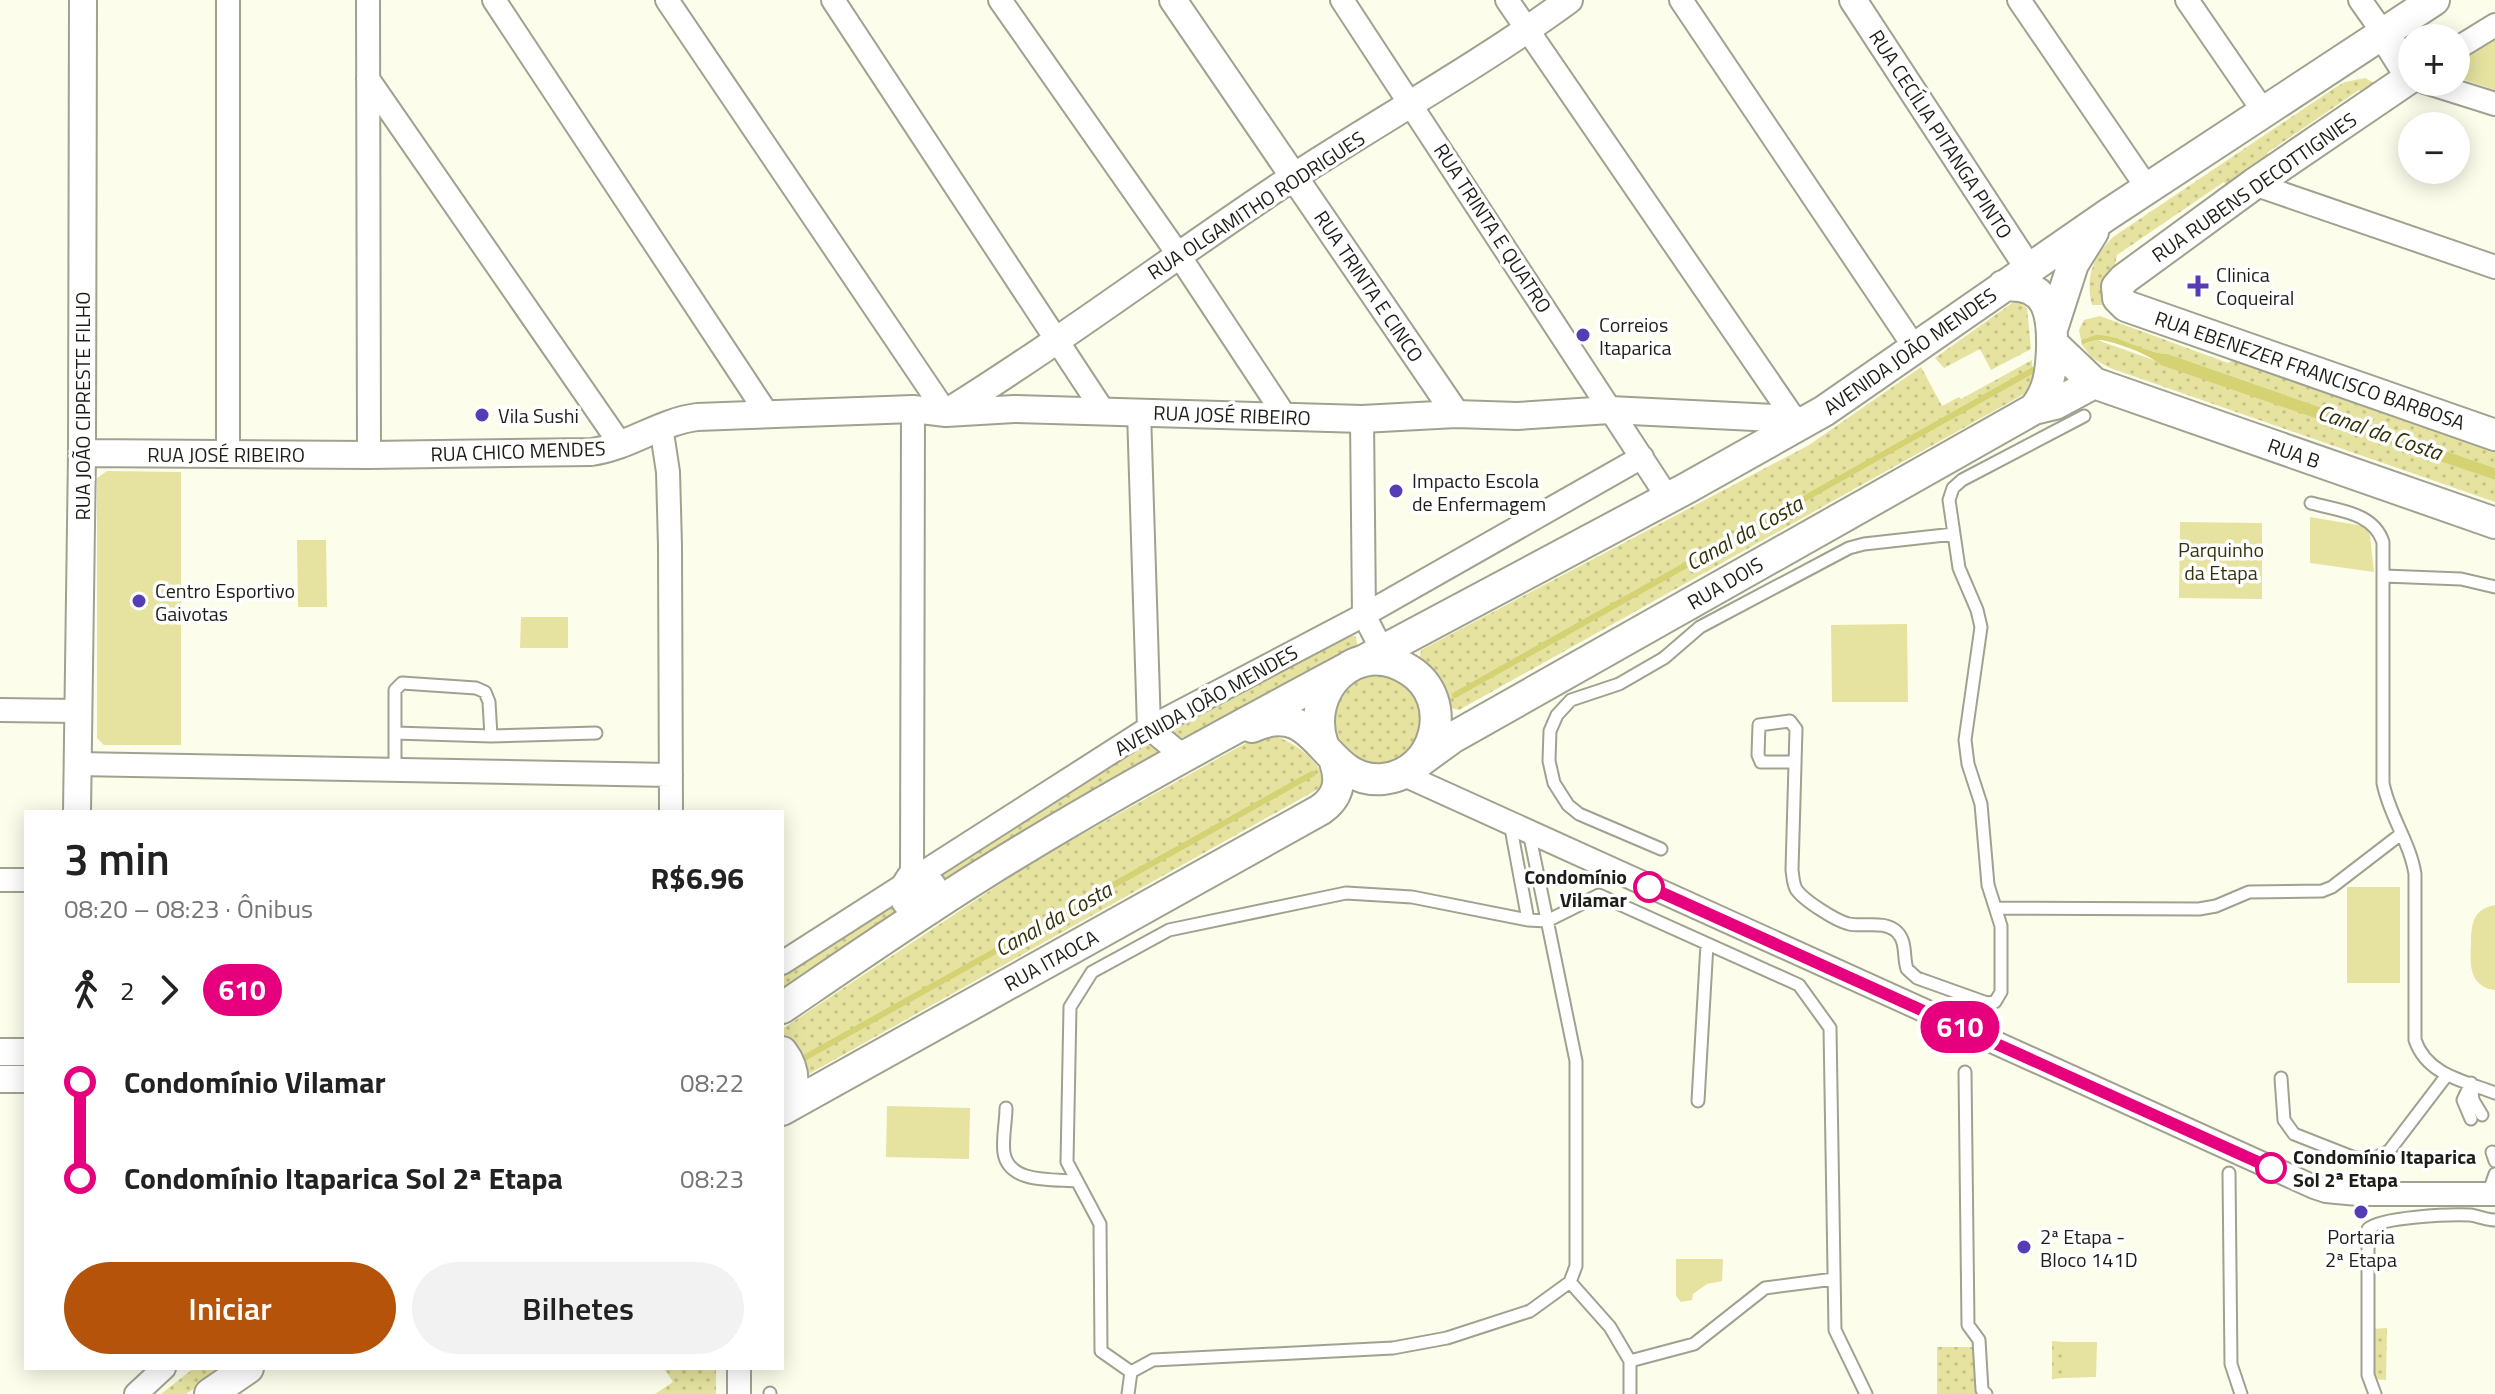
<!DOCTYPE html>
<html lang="pt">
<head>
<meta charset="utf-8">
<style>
  body { margin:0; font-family:"Titillium Web",sans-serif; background:#f2f2f2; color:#222; height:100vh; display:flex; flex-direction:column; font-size:30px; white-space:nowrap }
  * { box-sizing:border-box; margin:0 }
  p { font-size:26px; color:#767676 }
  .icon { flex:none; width:44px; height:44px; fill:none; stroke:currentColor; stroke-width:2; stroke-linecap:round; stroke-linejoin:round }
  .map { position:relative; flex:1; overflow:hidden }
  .drawer { position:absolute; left:24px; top:810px; width:760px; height:560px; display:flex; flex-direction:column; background:#fff; border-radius:0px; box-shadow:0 4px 20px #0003 }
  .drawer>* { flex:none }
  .badge { padding:0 16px; border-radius:26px; font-size:28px; line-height:52px }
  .fabs { position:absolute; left:2398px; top:24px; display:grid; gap:16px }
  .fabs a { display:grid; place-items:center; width:72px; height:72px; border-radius:50%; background:#fff; box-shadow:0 4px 20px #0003; font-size:40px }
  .map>.badge { position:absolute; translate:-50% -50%; box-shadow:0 0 0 4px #fff }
  .legs { display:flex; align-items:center; gap:12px; height:88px; padding:0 40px; font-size:26px }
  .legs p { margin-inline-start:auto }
  .summary { display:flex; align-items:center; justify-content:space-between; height:136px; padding:0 40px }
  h1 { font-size:44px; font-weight:600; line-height:60px }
  .primary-button { display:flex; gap:16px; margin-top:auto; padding:16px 40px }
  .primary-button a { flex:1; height:92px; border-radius:48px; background:#b45309; color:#fff; font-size:32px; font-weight:600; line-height:92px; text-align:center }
  .primary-button a+a { background:#f2f2f2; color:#222 }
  ul { padding:0 40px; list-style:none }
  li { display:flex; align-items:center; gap:28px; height:96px; font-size:30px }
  li i { display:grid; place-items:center; width:12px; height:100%; margin:0 10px; background:currentColor }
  li i::after { content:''; width:20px; height:20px; margin:-10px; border:6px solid; border-radius:50%; background:#fff }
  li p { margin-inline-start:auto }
  li:first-child i { background:linear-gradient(#0000 50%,currentColor 0) }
  li:last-child i { background:linear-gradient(currentColor 50%,#0000 0) }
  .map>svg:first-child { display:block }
</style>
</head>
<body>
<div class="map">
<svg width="2495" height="1394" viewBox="0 0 2495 1394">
  <defs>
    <pattern id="grass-dots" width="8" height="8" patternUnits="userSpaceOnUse" patternTransform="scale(2)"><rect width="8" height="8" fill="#e5e39f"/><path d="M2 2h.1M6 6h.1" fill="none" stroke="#c4c288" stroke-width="1.8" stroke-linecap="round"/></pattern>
  </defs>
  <rect width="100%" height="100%" fill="#fdfdec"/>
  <!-- grass -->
  <path fill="url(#grass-dots)" d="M2365,78L2378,85L2364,95L2359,90L2267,153L2270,159L2228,188L2224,182L2117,255L2107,305H2092C2085,277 2093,257 2113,237L2336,87L2345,82Z
    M2018,302L2027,308L2031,349L1991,370L1980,349L1944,368L1935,358L2012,303Z
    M2100,316L2228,363L2239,357L2495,448V468L2168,354C2137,353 2112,327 2081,340L2079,330L2084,320Z
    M2097,340L2495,480V502L2110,368L2092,358L2082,345Z
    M2032,360L2033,381L2026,393L1459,710L1451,708L1439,680L1420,658L1421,650L1809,445L1921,367L1942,406L1959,397L1961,399Z
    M1348,633L1356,637L1358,647L1188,737L1178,738L1174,735L1172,728Z
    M1373,674C1392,675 1420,688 1423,710C1424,721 1418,737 1416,749L1382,769L1344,755L1330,726L1338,695L1357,679Z
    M1271,735C1292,740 1316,758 1324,778L1320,788L782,1089V1029L1039,858L1255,738Z
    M1143,744L1157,747L1158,753L945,883L933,873Z
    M891,902L900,911L782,991V977Z
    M2387,1328L2386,1380L2373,1379L2372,1329Z
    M2052,1341L2063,1342V1378L2052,1379Z
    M1937,1347H1973L1975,1394H1937Z
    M194,1368H224L186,1394H161Z
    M664,1368H716V1394H655L673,1382Z"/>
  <!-- park -->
  <path fill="#e5e39f" d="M2495,34V90L2456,77V60Z
    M107,471L181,472V745H104L97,738V478Z
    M2310,517L2369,527L2374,572L2310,563Z
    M2180,522L2262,523V599L2179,598Z
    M297,540H326L327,607H298Z
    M521,617H568V648H520Z
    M1907,624L1908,702H1832L1831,625Z
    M2347,887H2400V983H2347Z
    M2495,905V990H2494C2469,985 2470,965 2471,944C2471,924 2473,909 2495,905Z
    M887,1106L970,1108L969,1159L886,1157Z
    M1676,1259H1723L1722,1281L1707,1284L1693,1294L1692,1300L1681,1302L1676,1296Z
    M2063,1342H2097L2096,1377L2063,1378Z"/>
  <!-- water -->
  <path fill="#d5d274" d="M2096,335C2121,335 2143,353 2168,354L2495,468V480L2161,365C2151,355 2116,342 2101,340C2095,340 2088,342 2082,345L2081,340Z"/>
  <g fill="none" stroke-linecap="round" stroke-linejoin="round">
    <!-- stream -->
    <path stroke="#d5d274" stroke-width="6" d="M1455,695L2033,370
      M797,1062L1312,774"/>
    <!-- service casing -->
    <g stroke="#a1a190" stroke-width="15">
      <path id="service" d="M2311,503C2339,511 2373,512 2383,542V783C2389,815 2410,842 2415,874V1040C2427,1075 2464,1081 2495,1093
        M2384,576L2461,579L2495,587
        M395,733L491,736L596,733
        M1795,762H1761L1758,755L1759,725L1790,721L1796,729L1792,870C1793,877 1793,883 1796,889C1803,900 1836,921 1849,924C1864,927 1885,920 1897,932C1907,942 1903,957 1907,969L1917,978L1987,1003L1995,1002L2001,992V926L1988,885L1981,804L1968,764L1965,740L1981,627L1977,610L1959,568L1949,500L1953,488L1962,480L2084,416
        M395,770V690L402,683L476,688L485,692L489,702L491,736
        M1510,823L1528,920
        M1661,849L1579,814L1568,805L1554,783L1549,761L1550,731L1557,715L1571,700L1619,684L1664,658L1700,627L1849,548L1864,544L1954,534
        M1997,908L2199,909L2216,906L2249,892L2322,891L2332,887L2401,834
        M1965,1072L1968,1325L1979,1340L1982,1390L1986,1394
        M2281,1078L2284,1120L2294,1134L2355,1158H2375L2389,1151L2447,1075
        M1698,1101L1707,944
        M1006,1108C1006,1122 1002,1139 1004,1153C1009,1184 1054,1179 1077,1181
        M2471,1119L2463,1100L2471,1083L2473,1100L2482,1115
        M2492,1152L2495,1161
        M2229,1173L2231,1364L2241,1394
        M2488,1194L2495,1174
        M1570,1282L1610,1327L1630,1361V1394
        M1630,1361L1694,1344L1765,1288L1834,1279
        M1131,1372L1101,1351L1100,1224L1067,1162L1070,1007L1092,972L1169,930L1346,893L1412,897L1528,920L1547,921L1599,895L1799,985L1830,1028L1835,1330L1866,1394
        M770,1394V1393
        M1128,1394L1131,1372L1153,1360L1393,1348L1447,1338L1530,1311L1570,1282L1576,1266V1061L1529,832
        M2375,1394L2368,1375V1229C2380,1217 2451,1214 2470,1215C2479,1216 2486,1220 2495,1220"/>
    </g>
    <!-- minor casing -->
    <g stroke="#a1a190" stroke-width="26">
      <path id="minor" d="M228,0V455
        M368,0L369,455
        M494,0L768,415
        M667,0L946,413
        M833,0L1104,412
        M1000,0L1178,254L1285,416
        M1342,0L1668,498
        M1507,0L1799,426
        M1681,0L1915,348
        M2019,0L2148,189
        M2187,0L2264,112
        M2360,0L2384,34
        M2456,49L2495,25
        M368,79L621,445
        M2425,82L2495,104
        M2254,184L2495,267
        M1139,412L1149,728L1183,756
        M1362,419L1364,615L1382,650
        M661,426L668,472L670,546L671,812
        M0,710L77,711
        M77,764L671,775
        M1402,774L2314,1187L2326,1191L2358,1194H2495
        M912,878L913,409
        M0,880H26
        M782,963L1149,728L1364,615L1642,457
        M136,1394L164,1368
        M739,1394V1368"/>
    </g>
    <!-- tertiary casing -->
    <g stroke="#a1a190" stroke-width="30">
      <path id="tertiary" d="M1173,0L1456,414
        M1853,0L2029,269
        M949,411C1066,338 1177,254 1292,178C1384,118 1480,65 1569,0
        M82,453L369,455L591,452C629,447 659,422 697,417L913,409L946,413L1014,409L1362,419L1456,414L1517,416L1610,410L1794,419
        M77,812L82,453L83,0
        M0,1052H26
        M0,1079H26"/>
    </g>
    <!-- secondary casing -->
    <g stroke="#a1a190" stroke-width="34">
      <path id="secondary" d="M2384,34L2411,77L2254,184L2124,279L2117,287L2118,298L2126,306L2495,435
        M2003,286C2048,281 2053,313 2052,349C2051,372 2049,391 2034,409
        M2053,326L2073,264L2093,232
        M2052,343L2094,383L2495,523
        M1361,662L1687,488L1824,411L2107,215L2434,0
        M1252,727C1320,695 1322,785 1383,779C1437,774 1456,699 1409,670C1356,636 1304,691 1323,745
        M1419,762L1452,738L2034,409L2055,404L2094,383
        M912,878C931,879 939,893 929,909L916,910L907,901L905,889Z
        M782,1008C848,963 913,918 980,876C1101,800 1226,733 1351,666
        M782,1052C796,1070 796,1091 782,1109
        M782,1110L1320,810C1338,798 1342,782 1335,762
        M210,1394L248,1368"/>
    </g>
    <!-- service -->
    <use href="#service" stroke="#fff" stroke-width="11"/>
    <!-- minor -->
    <use href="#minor" stroke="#fff" stroke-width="22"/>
    <!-- tertiary -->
    <use href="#tertiary" stroke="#fff" stroke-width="26"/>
    <!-- secondary -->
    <use href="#secondary" stroke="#fff" stroke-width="30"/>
  </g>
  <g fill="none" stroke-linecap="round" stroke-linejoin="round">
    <!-- line-1 casing -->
    <g stroke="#fff" stroke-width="18">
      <path id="line-1" d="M1649,887L2271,1168"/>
    </g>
    <!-- line-1 -->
    <use href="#line-1" stroke="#e6007e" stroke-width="12"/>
  </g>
  <!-- markers -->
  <g fill="#573db5" stroke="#fff" stroke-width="3">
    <path d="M2194 274h8v8h8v8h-8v8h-8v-8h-8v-8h8z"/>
    <circle cx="1583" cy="335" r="8"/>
    <circle cx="482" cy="415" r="8"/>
    <circle cx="1396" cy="491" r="8"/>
    <circle cx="139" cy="601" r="8"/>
    <circle cx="2361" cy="1212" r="8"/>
    <circle cx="2024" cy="1247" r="8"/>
  </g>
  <g fill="#fff" stroke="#e6007e" stroke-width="4">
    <circle cx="1649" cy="887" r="14"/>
    <circle cx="2271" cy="1168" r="14"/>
  </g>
  <g text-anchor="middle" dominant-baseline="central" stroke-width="7" stroke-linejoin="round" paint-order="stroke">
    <!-- street labels -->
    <g font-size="20" fill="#1e1e18" stroke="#fff">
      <text transform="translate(1941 134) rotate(57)">RUA CECÍLIA PITANGA PINTO</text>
      <text transform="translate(2254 187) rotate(-35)">RUA RUBENS DECOTTIGNIES</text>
      <text transform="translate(1256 205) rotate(-33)">RUA OLGAMITHO RODRIGUES</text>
      <text transform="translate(1493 228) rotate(57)">RUA TRINTA E QUATRO</text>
      <text transform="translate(1369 286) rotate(56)">RUA TRINTA E CINCO</text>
      <text transform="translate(1910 351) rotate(-35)">AVENIDA JOÃO MENDES</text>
      <text transform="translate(2310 370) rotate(19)">RUA EBENEZER FRANCISCO BARBOSA</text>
      <text transform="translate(82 406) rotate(-90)">RUA JOÃO CIPRESTE FILHO</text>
      <text transform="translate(1232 415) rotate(2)">RUA JOSÉ RIBEIRO</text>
      <text transform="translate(518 451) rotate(-2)">RUA CHICO MENDES</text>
      <text transform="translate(2294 453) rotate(19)">RUA B</text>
      <text x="226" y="454">RUA JOSÉ RIBEIRO</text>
      <text transform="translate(1725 583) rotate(-30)">RUA DOIS</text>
      <text transform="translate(1206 700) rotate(-29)">AVENIDA JOÃO MENDES</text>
      <text transform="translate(1051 960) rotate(-29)">RUA ITAOCA</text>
    </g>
    <!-- poi labels -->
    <g font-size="20" fill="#1e1e18" stroke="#fff" text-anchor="start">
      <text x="2216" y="274">Clinica<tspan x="2216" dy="23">Coqueiral</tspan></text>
      <text x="1599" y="324">Correios<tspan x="1599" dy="23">Itaparica</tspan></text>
      <text x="498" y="415">Vila Sushi</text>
      <text x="1412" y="480">Impacto Escola<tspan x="1412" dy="23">de Enfermagem</tspan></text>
      <text x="155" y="590">Centro Esportivo<tspan x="155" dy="23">Gaivotas</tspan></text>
      <text x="2040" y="1236">2ª Etapa -<tspan x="2040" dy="23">Bloco 141D</tspan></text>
      <text x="2361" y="1236" text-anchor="middle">Portaria<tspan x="2361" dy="23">2ª Etapa</tspan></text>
    </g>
    <!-- park labels -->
    <g font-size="20" fill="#35330a" stroke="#fff">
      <text x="2221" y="549">Parquinho<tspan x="2221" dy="23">da Etapa</tspan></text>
    </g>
    <!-- stop labels -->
    <g font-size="20" font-weight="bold" fill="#1e1e18" stroke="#fff" text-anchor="end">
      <text x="1627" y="876">Condomínio<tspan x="1627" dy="23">Vilamar</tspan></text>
      <text x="2293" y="1156" text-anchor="start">Condomínio Itaparica<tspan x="2293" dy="23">Sol 2ª Etapa</tspan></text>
    </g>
    <!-- water labels -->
    <g font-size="22" font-style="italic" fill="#343208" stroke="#fff">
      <text transform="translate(2380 432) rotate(19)">Canal da Costa</text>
      <text transform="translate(1744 533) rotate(-29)">Canal da Costa</text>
      <text transform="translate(1053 919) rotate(-29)">Canal da Costa</text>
    </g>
  </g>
</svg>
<div class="fabs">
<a>+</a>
<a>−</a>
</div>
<b class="badge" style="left:1960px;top:1027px;background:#e6007e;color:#fff">610</b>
<section class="drawer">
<div class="summary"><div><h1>3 min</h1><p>08:20 – 08:23 · Ônibus</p></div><b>R$6.96</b></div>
<div class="legs"><svg class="icon" aria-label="walk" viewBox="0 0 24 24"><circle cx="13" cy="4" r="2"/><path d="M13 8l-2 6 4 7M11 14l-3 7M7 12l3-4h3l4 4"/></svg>2<svg class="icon" aria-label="forward" viewBox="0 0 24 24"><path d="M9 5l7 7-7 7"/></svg><b class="badge" style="background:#e6007e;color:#fff">610</b></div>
<ul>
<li><i style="color:#e6007e"></i><b>Condomínio Vilamar</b><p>08:22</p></li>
<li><i style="color:#e6007e"></i><b>Condomínio Itaparica Sol 2ª Etapa</b><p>08:23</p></li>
</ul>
<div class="primary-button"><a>Iniciar</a><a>Bilhetes</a></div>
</section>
</div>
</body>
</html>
